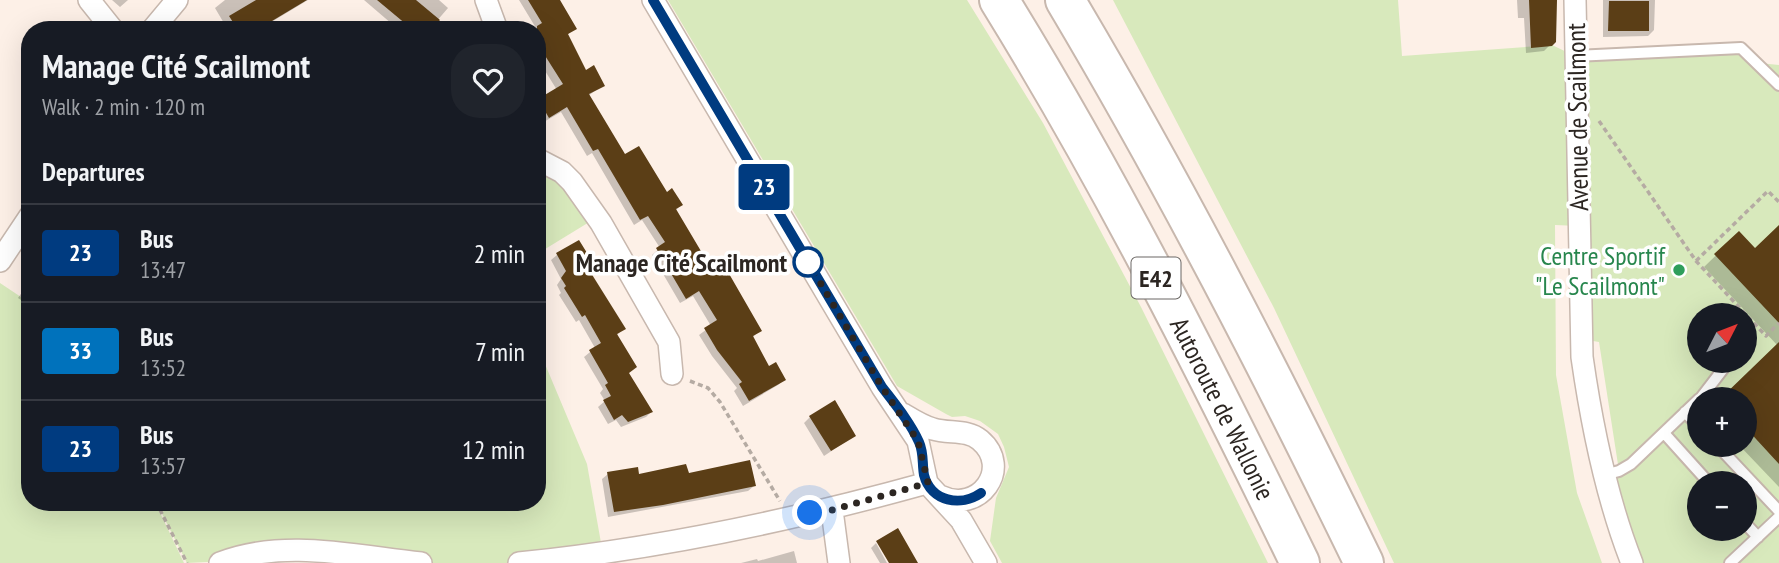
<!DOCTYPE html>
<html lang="en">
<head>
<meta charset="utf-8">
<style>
  body { margin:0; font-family:"PT Sans Narrow",sans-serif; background:#20242c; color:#f1f3f6; height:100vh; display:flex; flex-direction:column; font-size:26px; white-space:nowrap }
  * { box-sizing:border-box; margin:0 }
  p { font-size:23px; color:#9ea1a6 }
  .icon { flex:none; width:38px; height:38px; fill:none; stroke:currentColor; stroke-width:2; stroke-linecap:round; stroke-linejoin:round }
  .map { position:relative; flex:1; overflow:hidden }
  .drawer { position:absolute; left:21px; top:21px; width:525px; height:490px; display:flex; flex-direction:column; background:#171b24; border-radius:28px; box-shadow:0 7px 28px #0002 }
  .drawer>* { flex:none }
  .badge { padding:0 14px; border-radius:5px; font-size:24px; line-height:46px }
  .needle { width:46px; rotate:48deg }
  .tools { position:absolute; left:1687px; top:303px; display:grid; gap:14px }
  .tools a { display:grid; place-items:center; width:70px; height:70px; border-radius:50%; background:#171b24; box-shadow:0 7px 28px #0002; font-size:35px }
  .you { position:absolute; width:35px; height:35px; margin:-18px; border:5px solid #fff; border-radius:50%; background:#1a73e8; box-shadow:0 0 0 10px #1a73e833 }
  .map>.badge { position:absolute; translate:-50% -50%; box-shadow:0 0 0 4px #fff }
  h2 { padding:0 21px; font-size:26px; line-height:63px }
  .round { display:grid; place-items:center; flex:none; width:74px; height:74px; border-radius:28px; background:#20242c }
  .headline { display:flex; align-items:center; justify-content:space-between; height:119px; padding:0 21px }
  h1 { font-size:33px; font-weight:600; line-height:52px }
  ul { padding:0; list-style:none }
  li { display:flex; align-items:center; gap:21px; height:98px; padding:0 21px; border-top:2px solid #363941 }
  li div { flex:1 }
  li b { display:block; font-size:26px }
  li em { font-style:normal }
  li .badge { min-width:77px; font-weight:700; text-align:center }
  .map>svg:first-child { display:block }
</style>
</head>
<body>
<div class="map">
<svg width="1779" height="563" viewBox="0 0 1779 563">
  <rect width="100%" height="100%" fill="#fdf0e7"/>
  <!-- green -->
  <path fill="#d8e9bc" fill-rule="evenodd" d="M668,0H967L1043,123L1141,307L1268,563H1002L990,541L996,498L1009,467L1004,447L998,434L980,421L965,416L952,417L946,414L897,386Z
    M1113,0H1398L1402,56L1552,45L1575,56L1729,48L1759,63L1779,65V563H1632L1604,475L1619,471L1599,342L1581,339L1579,226L1555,225L1556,375L1577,493L1602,563H1394L1274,308ZM1699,315H1745V360H1699ZM1699,399H1745V444H1699ZM1699,483H1745V528H1699Z
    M537,165L552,171L591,221L537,254Z
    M0,283L30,303V502H155L184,563H0Z
    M537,345L587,464L603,554L519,563H421L349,555L187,563L156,502H537Z"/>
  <!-- shadow -->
  <path fill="#0003" d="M112,0H128L120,7Z
    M225,0H308L258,30H228L215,8Z
    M364,0H439L448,8L429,30H399Z
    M519,0H558L575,28L567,35L585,73L603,85L588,96L624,157L681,205L675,211L710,270L760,330L752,338L769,368L784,380L778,385L743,406L734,391L737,388L712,356L699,335L711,326L693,296L680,303L652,255L660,248L642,220L634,225L592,153L587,156L561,112L542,123L537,114V102L557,90L537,58V30H534L536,28Z
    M1517,0H1555L1554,41L1544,51L1526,53L1524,18H1518Z
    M1603,0H1655L1654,30L1648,36L1603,37Z
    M1779,228V487L1738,444H1745V399H1723L1778,346L1704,267L1739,233L1755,250Z
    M557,255L595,269L590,274L623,329L616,336L628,374L651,412L646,417L621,427L616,420L608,424L598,407L605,401L600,393L603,389L584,357L595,348L579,320L576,322L559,295L561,293L557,285L561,279L551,260Z
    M30,266V279L24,275Z
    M30,281V306L18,298Z
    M810,417L854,436L824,456L804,423Z
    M608,474L688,475L754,486L748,491L608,517L602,479Z
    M876,543L887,563H880L871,548Z
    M794,551L797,563H741L757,559L758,561Z"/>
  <!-- building -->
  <path fill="#5b3e16" d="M256,0H307L257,30H238L229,16Z
    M377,0H416L440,20L431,30H413Z
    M528,0H560L577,29L568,34L586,70L594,65L605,86L589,94L625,154L639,146L667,192L672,188L683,205L676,209L711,268L714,266L716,269L724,265L762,331L753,336L769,366L776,362L786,380L749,401L739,384L742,382L717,350L704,328L717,320L699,291L686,299L656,248L665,242L648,216L640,220L598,149L593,151L567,107L549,118L538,99L563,84L537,43V26L542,23Z
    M1529,0H1557L1556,42L1552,46L1531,48Z
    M1609,1H1649V31H1608Z
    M1779,225V323L1714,254L1739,231L1755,248Z
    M579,240L597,269L591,273L626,329L617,334L637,367L629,373L653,412L628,422L622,415L614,420L603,400L611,396L605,385L608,383L589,350L601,343L585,315L582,317L564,288L566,286L561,278L566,271L556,253Z
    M1779,342V464L1745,427V399H1720Z
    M835,400L856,436L831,451L809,416Z
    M750,460L756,486L663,505L614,512L607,472L638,467L639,474L686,464L689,473Z
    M898,528L918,563H889L876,541Z"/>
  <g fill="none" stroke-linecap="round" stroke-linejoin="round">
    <!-- service casing -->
    <g stroke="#c8b8ae" stroke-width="14">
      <path id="service" d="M1575,56L1741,48L1779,85
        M1700,399L1730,360
        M1685,412L1699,427
        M1664,433L1709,483
        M1716,444L1779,511
        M1604,475L1619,471L1631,464L1699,399
        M1745,523L1758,537
        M1730,563L1779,517"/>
    </g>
    <!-- minor casing -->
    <g stroke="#c8b8ae" stroke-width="24">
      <path id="minor" d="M89,0L113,30
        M486,0L497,30
        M653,0L882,387L918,441L927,483L961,520L986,563
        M1575,0L1582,357C1592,427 1606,497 1632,563
        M152,30L177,0
        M537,159L562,172L572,182L601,223L669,342L672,374
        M0,261L30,216
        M903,414C913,420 922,426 933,429C949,434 967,429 980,440C1013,468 979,515 940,496
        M832,510L839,563
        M220,563C284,538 354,556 421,563
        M519,563C657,549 794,520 927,483"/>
    </g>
    <!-- motorway casing -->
    <g stroke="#c8b8ae" stroke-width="42">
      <g id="motorway">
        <path id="s1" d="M999,0C1111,181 1207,372 1300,563"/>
        <path d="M1065,0C1174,183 1271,372 1364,563"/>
      </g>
    </g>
    <!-- path -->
    <path stroke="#b5aba3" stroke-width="3.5" stroke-dasharray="5 3.5" stroke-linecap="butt" d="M1599,121L1696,261L1766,336L1779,323
      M1696,261L1768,191L1779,202
      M690,381L708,388L720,402L780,501
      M156,502L187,563"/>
    <!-- service -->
    <use href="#service" stroke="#fff" stroke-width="10"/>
    <!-- minor -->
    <use href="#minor" stroke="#fff" stroke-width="21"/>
    <!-- motorway -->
    <use href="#motorway" stroke="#fff" stroke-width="38"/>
  </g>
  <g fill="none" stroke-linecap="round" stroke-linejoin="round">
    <!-- line casing -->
    <g stroke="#fff" stroke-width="16">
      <path id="line" d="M653,0L882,387C895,404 910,422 919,442C924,453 922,464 924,475C931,502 961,507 981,493"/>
    </g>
    <!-- line -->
    <use href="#line" stroke="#003b80" stroke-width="10"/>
    <!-- walk -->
    <path stroke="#2c2622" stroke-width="7" stroke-dasharray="0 12.6" d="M808,262L882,387L918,441L928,483L832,510L810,513"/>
  </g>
  <!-- markers -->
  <circle fill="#fff" stroke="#003b80" stroke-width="3.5" cx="808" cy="262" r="14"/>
  <circle fill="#2e9e5b" stroke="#fff" stroke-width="2.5" cx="1679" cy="270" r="7"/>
  <g text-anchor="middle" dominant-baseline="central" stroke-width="7" stroke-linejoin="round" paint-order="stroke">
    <!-- shield labels -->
    <rect fill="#fff" stroke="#6b6764" stroke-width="2" x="1131.5" y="257.5" width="49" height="41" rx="5"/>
    <g font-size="24" font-weight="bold" fill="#2c2622">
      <text x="1156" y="278">E42</text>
    </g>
    <!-- street labels -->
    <g font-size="26" fill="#2c2622" stroke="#fff">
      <text transform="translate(1577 117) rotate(-91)">Avenue de Scailmont</text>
      <text stroke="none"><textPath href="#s1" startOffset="466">Autoroute de Wallonie</textPath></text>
    </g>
    <!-- leisure labels -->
    <g font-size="26" fill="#27864d" stroke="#fff" text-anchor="end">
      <text x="1665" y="255">Centre Sportif<tspan x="1665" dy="30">"Le Scailmont"</tspan></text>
    </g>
    <!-- stop labels -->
    <g font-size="26" font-weight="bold" fill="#2c2622" stroke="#fff" text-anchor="end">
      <text x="787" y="262">Manage Cité Scailmont</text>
    </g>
  </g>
</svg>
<div class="tools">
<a><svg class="needle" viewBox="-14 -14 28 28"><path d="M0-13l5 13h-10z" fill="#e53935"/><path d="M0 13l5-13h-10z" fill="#9ea1a6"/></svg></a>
<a>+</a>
<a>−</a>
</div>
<div class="you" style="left:810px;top:513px"></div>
<b class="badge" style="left:764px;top:187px;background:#003b80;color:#fff">23</b>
<section class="drawer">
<div class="headline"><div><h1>Manage Cité Scailmont</h1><p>Walk · 2 min · 120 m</p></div><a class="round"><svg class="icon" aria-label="heart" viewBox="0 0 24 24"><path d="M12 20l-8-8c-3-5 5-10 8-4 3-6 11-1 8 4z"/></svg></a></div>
<h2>Departures</h2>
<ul>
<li><span class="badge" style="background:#003b80;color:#fff">23</span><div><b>Bus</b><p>13:47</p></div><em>2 min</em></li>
<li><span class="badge" style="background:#0072bc;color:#fff">33</span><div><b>Bus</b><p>13:52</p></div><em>7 min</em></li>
<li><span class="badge" style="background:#003b80;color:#fff">23</span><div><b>Bus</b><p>13:57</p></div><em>12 min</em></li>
</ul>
</section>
</div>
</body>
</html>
